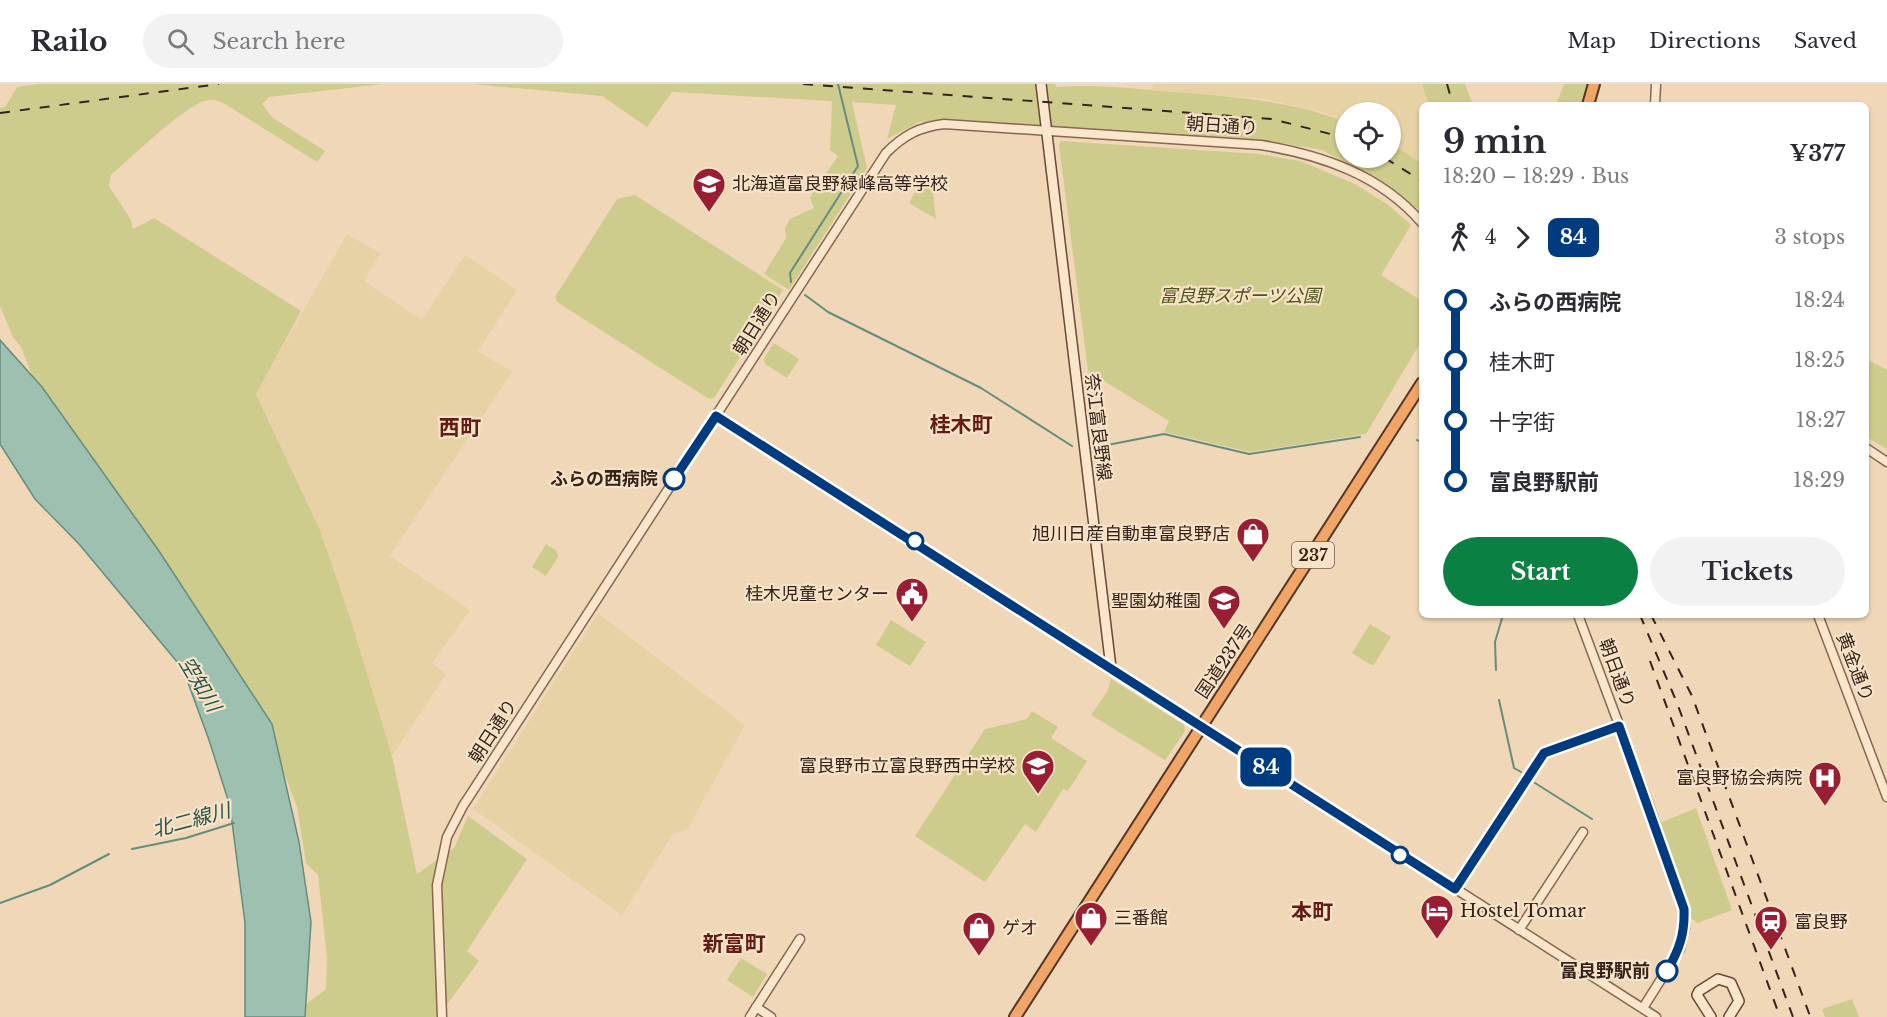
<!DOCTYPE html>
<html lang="en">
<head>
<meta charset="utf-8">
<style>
  body { margin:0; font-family:"Libre Baskerville","Noto Sans JP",serif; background:#f2f2f3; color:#2b2b33; height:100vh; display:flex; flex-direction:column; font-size:22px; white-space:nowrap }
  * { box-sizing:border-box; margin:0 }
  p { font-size:20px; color:#7c7c81 }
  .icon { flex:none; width:33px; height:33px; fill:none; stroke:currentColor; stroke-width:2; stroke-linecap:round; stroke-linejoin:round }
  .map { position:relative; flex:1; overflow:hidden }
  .side { position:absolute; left:1419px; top:18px; width:450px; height:516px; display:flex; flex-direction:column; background:#fff; border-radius:9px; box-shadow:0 2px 4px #0004 }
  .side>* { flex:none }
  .badge { padding:0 12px; border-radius:9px; font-size:21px; line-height:39px }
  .fabs { position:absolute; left:1335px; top:18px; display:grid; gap:12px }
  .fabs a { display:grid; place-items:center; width:66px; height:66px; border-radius:50%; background:#fff; box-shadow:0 2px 4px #0004; font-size:30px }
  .map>.badge { position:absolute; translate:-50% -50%; box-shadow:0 0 0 3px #fff }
  .legs { display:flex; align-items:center; gap:9px; height:66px; padding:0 24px; font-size:20px }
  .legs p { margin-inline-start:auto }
  .head { display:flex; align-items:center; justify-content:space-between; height:102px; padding:0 24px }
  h1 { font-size:33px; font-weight:700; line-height:45px }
  .button { display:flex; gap:12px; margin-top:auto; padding:12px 24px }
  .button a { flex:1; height:69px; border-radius:36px; background:#0b8043; color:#fff; font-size:24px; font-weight:700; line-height:69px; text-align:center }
  .button a+a { background:#f2f2f3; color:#2b2b33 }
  ul { padding:0 24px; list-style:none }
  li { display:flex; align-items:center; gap:21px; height:60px; font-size:22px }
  li i { display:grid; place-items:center; width:9px; height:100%; margin:0 8px; background:currentColor }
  li i::after { content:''; width:15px; height:15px; margin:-8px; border:4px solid; border-radius:50%; background:#fff }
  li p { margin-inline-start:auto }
  li:first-child i { background:linear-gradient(#0000 50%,currentColor 0) }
  li:last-child i { background:linear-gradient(currentColor 50%,#0000 0) }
  header { display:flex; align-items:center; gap:36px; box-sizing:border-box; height:84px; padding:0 30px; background:#fff; border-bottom:2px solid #e1e1e2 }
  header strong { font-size:28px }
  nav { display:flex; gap:33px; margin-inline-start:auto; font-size:21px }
  .search { width:420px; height:54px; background:#f2f2f3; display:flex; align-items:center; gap:15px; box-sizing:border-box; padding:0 21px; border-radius:33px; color:#7c7c81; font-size:22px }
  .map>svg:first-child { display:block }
</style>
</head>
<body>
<header>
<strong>Railo</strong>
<div class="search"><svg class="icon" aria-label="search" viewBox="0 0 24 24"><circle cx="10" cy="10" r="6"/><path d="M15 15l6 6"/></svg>Search here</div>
<nav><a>Map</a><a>Directions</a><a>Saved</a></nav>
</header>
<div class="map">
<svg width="1887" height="933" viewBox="0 0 1887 933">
  <rect width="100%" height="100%" fill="#f0d7b8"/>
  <!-- farmland -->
  <path fill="#e7d2a5" d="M1154,0H1422L1429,21H1422V80L1391,59L1390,28H1346L1345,38L1325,29L1265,15L1150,6Z
    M347,150L380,169L364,197L422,236L465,171L517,206L478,267L512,288L390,472L470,526L432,579L446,590L392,672L320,446L256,309Z
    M598,529L745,641L687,746L673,750L622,831L473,725Z"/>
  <!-- green -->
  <path fill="#cecc8c" d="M38,0H383L269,13L262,20L273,34L325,67L317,78L225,20C219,17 215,15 208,16C187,19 130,75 111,91L109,102L131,136L133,145L154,134L301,227L256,310L320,446L352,540L392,672L417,790L454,764L468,732L527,775L467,867L479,877L442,927V933H302L301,924L326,905L327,873L318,791L306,779L297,723L270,652L37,304L21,263L13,253L0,222V24L5,23L17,3Z
    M472,0H1036L1041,43L946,37L920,38L887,55L896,21L852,18L867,84L789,206L764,190L786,154L785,144L790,135L814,124L810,113L838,72L830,66L832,17L672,8L647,43L602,12Z
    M1046,0H1055L1056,3C1096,0 1134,5 1175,8C1233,13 1291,16 1345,38L1346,74H1390L1391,59L1422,80V129L1396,107L1322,66L1264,56L1051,43Z
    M1422,0H1465L1473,21H1429Z
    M1564,0H1588L1582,21H1556Z
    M1061,57L1259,70L1300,77L1355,100L1387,120L1411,141L1381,191L1422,217V256L1366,350L1250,368L1164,348L1169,337L1088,287L1059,61Z
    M925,91H931L936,135L909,119Z
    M635,111L783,206L714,314L709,315L557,218L555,213L617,115Z
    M774,259L799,275L787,294L765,280L764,274Z
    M1868,276L1887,286V365L1866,353Z
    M546,460L557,467L558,473L546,492L532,483Z
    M891,536L926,558L910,582L876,561Z
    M1370,540L1391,553L1373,582L1352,569Z
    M1111,595L1184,641L1185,647L1165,676L1091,631L1107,608Z
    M1032,627L1058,643L1051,654L1087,677L1068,707L1063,705L1036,748L1025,740L985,798L915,752L985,645L1027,635Z
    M1696,724L1732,826L1698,839L1689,833L1683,803L1660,739Z
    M741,874L767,890L753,913L727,896Z
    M1852,915L1859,933H1825L1822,925Z"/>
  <!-- water -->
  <path fill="#9ec0b1" stroke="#658d7d" stroke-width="1.5" d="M0,256L42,303L159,467L272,640L299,758L311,838L305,933H245V839L230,722L209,656L183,585L79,460L35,415L0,360Z"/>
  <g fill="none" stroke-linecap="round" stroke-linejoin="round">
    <!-- stream -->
    <path stroke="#658d7d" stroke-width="2" d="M791,198L790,189L858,82L838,0
      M805,211L828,228L981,304L1072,362
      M1417,356L1422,359
      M1097,363L1164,350L1249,370L1360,353
      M1496,586L1495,558L1503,531
      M1499,616L1514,684L1521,688
      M1535,699L1592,735
      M132,765L186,754L234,739
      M0,819L50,801L109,770"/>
    <!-- tertiary casing -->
    <g stroke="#876652" stroke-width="11">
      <path id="tertiary" d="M1655,21L1656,0
        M716,332L1111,584
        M1866,364L1887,378
        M1578,531L1650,724L1684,825L1685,844L1680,865L1643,924
        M1818,531L1887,713
        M1201,642L1656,933
        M1455,805L1544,669L1619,642
        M1519,846L1583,748
        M756,923L771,933
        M442,933L437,801L447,753L463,722L886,69C904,51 919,43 944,40L1261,61C1322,71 1381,91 1422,139
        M750,933L800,855"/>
    </g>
    <!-- secondary casing -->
    <g stroke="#694836" stroke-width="12">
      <path id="secondary" d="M1041,0L1111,584L1201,642
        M1711,933L1697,911L1699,907L1718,895L1731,899L1739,917L1729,933"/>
    </g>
    <!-- trunk casing -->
    <g stroke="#543628" stroke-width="14">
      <path id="trunk" d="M1588,21L1594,0
        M1015,933L1422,299"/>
    </g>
    <!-- tertiary -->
    <use href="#tertiary" stroke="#fbe6cb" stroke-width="8"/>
    <!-- secondary -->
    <use href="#secondary" stroke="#fbe6cb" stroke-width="9"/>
    <!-- trunk -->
    <use href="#trunk" stroke="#f1a566" stroke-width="10"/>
    <!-- rail -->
    <path stroke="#352219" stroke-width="2" stroke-dasharray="10 10" stroke-linecap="butt" d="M803,0L1272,35L1346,54
      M1447,0L1453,21
      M0,29L219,0
      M1385,74L1422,97
      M1640,531L1677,619L1793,933
      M1651,531L1692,612L1810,932
      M1650,577L1780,933"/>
  </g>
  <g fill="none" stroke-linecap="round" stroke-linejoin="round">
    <!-- line-1 casing -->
    <g stroke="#fff" stroke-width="14">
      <path id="line-1" d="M674,395L716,332L1455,805L1544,669L1619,642L1684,825C1685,850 1679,866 1667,887"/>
    </g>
    <!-- line-1 -->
    <use href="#line-1" stroke="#003b80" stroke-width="9"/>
  </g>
  <!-- icons -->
  <defs>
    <g id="school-pin" transform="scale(1.725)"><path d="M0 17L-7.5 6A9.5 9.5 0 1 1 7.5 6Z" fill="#9a1e32" stroke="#f8e3c8"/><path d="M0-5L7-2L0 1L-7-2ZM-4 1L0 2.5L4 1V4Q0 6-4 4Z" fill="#fff"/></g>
    <g id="shop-pin" transform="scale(1.725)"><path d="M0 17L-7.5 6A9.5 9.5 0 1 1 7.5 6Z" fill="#9a1e32" stroke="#f8e3c8"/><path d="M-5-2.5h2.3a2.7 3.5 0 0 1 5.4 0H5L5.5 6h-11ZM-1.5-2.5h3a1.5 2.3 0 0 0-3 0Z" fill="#fff"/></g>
    <g id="civic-pin" transform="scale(1.725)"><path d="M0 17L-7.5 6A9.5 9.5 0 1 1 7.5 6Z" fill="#9a1e32" stroke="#f8e3c8"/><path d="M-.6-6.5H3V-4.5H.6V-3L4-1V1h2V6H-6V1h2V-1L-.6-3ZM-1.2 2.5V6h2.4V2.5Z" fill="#fff"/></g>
    <g id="hospital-pin" transform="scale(1.725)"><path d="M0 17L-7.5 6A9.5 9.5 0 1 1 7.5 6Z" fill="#9a1e32" stroke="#f8e3c8"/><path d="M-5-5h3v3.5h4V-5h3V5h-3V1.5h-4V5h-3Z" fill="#fff"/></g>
    <g id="hotel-pin" transform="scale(1.725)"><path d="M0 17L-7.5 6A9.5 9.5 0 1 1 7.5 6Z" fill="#9a1e32" stroke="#f8e3c8"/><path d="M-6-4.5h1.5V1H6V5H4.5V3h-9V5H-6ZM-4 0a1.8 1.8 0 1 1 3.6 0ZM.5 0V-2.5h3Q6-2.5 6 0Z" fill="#fff"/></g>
    <g id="station-pin" transform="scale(1.725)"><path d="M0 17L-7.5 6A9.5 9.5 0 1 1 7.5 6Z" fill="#9a1e32" stroke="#f8e3c8"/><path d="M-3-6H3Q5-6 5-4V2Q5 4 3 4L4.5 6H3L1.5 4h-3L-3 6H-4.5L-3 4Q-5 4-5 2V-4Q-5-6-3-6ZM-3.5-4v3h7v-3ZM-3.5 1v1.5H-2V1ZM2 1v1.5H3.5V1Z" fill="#fff"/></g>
  </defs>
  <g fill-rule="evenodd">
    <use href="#school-pin" x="709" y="100"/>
    <use href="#shop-pin" x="1253" y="450"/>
    <use href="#civic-pin" x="912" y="510"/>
    <use href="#school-pin" x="1224" y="517"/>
    <use href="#school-pin" x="1038" y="682"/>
    <use href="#hospital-pin" x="1825" y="694"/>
    <use href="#hotel-pin" x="1437" y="827"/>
    <use href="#shop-pin" x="1091" y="834"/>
    <use href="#station-pin" x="1771" y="838"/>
    <use href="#shop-pin" x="979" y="844"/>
  </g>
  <!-- markers -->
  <g fill="#fff" stroke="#003b80" stroke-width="3">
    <circle cx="674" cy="395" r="10"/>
    <circle cx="915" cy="457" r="8"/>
    <circle cx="1400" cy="771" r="8"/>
    <circle cx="1667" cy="887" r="10"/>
  </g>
  <g text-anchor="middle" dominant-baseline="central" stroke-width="4.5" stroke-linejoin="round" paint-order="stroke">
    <!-- shield labels -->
    <rect fill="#f8e3c8" stroke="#705c4e" stroke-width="1.5" x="1292" y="458" width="42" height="26" rx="4.5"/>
    <g font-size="16" font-weight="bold" fill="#352219">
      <text x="1313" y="471">237</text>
    </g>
    <!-- street labels -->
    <g font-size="18" fill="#352219" stroke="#f8e3c8">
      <text transform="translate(1222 42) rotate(4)">朝日通り</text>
      <text transform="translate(757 239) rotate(-58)">朝日通り</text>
      <text transform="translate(1098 343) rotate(83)">奈江富良野線</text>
      <text transform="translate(1224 577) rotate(-56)">国道237号</text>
      <text transform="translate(1855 583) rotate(69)">黄金通り</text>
      <text transform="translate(1617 589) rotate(70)">朝日通り</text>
      <text transform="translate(493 647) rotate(-57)">朝日通り</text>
    </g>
    <!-- poi labels -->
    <g font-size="18" fill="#352219" stroke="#f8e3c8" text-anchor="start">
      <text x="732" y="100">北海道富良野緑峰高等学校</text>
      <text x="1230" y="450" text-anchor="end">旭川日産自動車富良野店</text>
      <text x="889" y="510" text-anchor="end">桂木児童センター</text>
      <text x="1201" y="517" text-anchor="end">聖園幼稚園</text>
      <text x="1015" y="682" text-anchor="end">富良野市立富良野西中学校</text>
      <text x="1802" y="694" text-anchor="end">富良野協会病院</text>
      <text x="1460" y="827">Hostel Tomar</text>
      <text x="1114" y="834">三番館</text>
      <text x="1794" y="838">富良野</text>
      <text x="1002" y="844">ゲオ</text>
    </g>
    <!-- park labels -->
    <g font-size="18" font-style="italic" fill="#4e531e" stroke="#f8e3c8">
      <text x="1240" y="212">富良野スポーツ公園</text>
    </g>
    <!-- stop labels -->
    <g font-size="18" font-weight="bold" fill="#352219" stroke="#f8e3c8" text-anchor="end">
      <text x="658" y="395">ふらの西病院</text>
      <text x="1650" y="887">富良野駅前</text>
    </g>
    <!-- water labels -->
    <g font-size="20" font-style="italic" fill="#27564c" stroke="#f8e3c8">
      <text transform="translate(200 600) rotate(59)">空知川</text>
      <text transform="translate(191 736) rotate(-15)">北二線川</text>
    </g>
    <!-- quarter labels -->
    <g font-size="21" font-weight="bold" fill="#641a15" stroke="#f8e3c8">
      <text x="961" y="341">桂木町</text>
      <text x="460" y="344">西町</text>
      <text x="1312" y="828">本町</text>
      <text x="734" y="860">新富町</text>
    </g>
  </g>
</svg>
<div class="fabs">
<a><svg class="icon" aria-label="locate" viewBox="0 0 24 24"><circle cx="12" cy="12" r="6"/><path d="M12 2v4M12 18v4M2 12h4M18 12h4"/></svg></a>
</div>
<b class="badge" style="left:1266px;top:683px;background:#003b80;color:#fff">84</b>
<section class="side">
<div class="head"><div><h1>9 min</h1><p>18:20 – 18:29 · Bus</p></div><b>¥377</b></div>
<div class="legs"><svg class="icon" aria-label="walk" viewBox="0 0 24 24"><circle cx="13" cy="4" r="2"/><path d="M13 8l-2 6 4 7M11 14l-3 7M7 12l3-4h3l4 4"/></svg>4<svg class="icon" aria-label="forward" viewBox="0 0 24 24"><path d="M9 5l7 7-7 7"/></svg><b class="badge" style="background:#003b80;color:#fff">84</b><p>3 stops</p></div>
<ul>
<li><i style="color:#003b80"></i><b>ふらの西病院</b><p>18:24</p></li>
<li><i style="color:#003b80"></i><span>桂木町</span><p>18:25</p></li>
<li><i style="color:#003b80"></i><span>十字街</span><p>18:27</p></li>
<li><i style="color:#003b80"></i><b>富良野駅前</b><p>18:29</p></li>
</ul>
<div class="button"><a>Start</a><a>Tickets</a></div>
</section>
</div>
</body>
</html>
